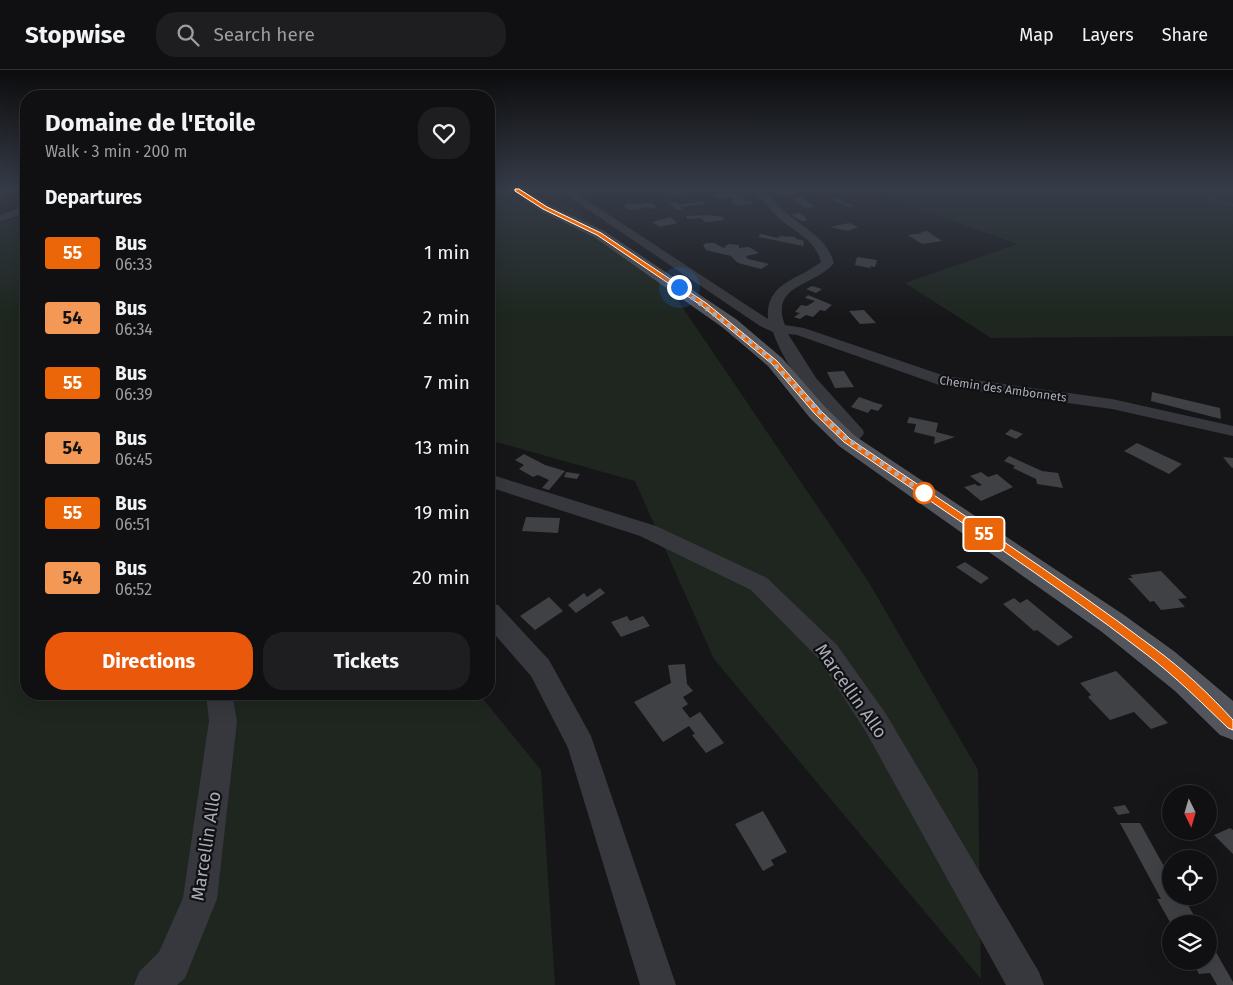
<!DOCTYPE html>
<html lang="en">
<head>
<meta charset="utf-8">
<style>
  body { margin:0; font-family:"Fira Sans",sans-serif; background:#1e1e20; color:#f1f3f6; height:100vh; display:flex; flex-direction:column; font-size:19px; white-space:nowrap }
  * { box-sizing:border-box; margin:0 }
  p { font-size:16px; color:#9c9d9f }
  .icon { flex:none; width:28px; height:28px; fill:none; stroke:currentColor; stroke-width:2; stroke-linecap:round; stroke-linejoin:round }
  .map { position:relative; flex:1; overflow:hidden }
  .drawer { position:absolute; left:20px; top:20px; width:475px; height:610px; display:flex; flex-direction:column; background:#101012; border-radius:20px; box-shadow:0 5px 20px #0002,0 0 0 1px #303032 }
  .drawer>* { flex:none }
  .badge { padding:0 10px; border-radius:4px; font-size:18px; line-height:32px }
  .needle { width:32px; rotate:175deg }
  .buttons { position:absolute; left:1162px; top:715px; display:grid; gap:10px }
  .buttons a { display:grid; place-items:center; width:55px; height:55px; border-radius:50%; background:#101012; box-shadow:0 5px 20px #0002,0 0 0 1px #303032; font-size:25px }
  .you { position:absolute; width:25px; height:25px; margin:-12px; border:4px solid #fff; border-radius:50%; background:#1a73e8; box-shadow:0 0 0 8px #1a73e833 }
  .map>.badge { position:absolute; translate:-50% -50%; box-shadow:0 0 0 2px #fff }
  h2 { padding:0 25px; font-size:19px; line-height:45px }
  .round { display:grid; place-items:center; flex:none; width:52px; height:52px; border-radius:20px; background:#1e1e20 }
  .overview { display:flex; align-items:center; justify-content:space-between; height:85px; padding:0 25px }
  h1 { font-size:24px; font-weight:700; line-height:38px }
  .primary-button { display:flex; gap:10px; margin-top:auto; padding:10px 25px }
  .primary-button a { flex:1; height:58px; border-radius:20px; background:#ea580c; color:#fff; font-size:20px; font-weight:700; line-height:58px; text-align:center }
  .primary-button a+a { background:#1e1e20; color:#f1f3f6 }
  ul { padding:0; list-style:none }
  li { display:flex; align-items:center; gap:15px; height:65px; padding:0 25px }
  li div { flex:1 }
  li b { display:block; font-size:19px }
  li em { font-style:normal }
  li .badge { min-width:55px; font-weight:700; text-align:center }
  header { display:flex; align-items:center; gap:30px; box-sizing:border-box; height:70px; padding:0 25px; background:#101012; border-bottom:1px solid #303032 }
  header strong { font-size:24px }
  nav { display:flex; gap:28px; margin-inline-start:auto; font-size:18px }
  .search { width:350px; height:45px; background:#1e1e20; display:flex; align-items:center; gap:12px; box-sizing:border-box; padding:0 18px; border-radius:20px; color:#9c9d9f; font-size:19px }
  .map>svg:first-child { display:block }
</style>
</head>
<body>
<header>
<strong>Stopwise</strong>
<div class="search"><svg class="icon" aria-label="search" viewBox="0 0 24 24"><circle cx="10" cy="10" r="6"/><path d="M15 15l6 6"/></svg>Search here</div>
<nav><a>Map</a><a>Layers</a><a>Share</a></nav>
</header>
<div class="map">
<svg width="1233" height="915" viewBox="0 0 1233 915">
  <rect width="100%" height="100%" fill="#161618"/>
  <!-- green -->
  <path fill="#1e261f" d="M489,120H540L560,127L668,216L868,511L978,700L981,909L714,589L635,411L489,370Z
    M877,120H1233V266L991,268L905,213L1017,174L922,140Z
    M26,146V624H479L541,700L555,915H0V153Z"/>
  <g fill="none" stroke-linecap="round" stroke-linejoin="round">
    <!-- stream -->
    <path stroke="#2c353c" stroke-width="3" d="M1193,120L1206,127L1233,135"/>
  </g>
  <!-- building -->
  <path fill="#404145" d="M664,120H691V121L671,126L672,123L663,122Z
    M789,120L794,124L779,126L774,122Z
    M716,123H742L746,127H742L745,131H750L753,134L734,135L730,129H735L734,128L715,127Z
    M801,128H803L815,137L804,138L794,129Z
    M840,128L845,130L842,131L855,136L848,137L832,129Z
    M702,131L706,134L680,137L683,139L678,140L669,133L676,132L679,135Z
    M645,133H652L658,137L650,139L647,137L637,140L624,138L626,134Z
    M798,143L807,148H805L808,150L802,151L791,145Z
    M707,145L723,147L724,150L705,152L701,148L687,149L686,146Z
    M670,147L678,153L660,157L652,152Z
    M849,153L858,157L848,161L830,157Z
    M927,161L942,171L922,174L908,165L923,163L920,162Z
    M761,164L778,168L780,166L795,167L796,169L803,170L804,176L758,167Z
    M706,173H714L724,178L728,174L739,175V178L749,177L759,183L746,186L748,189L769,194L761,199L738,193L731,186L706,180L703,175Z
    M857,187L877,190L875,197L871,196L870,198L855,195Z
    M812,216L822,219L816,223L806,219Z
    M808,225L832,235L825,241L820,240L813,247L806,245L800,249L794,247L800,243L795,242L801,235L807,236L815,231L805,228Z
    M864,240L876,253L860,254L849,241Z
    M844,301L854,317L835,318L827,302Z
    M1152,322L1220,338L1221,349L1151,331Z
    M859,327L876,333L883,335L878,341L871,339L868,343L851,337Z
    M909,347L938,353L936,362L955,367L934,374L935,367L914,362L916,354L907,353Z
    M1011,359L1023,364L1016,369L1005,364Z
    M1137,373L1182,394L1169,404L1124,381Z
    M524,384L545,395L565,401L549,420L542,418L549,410L538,405L533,407L519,399L524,395L515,390Z
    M1009,386L1042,401L1058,403L1063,418L1037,414L1036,409L1013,398L1015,396L1004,391Z
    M1223,387L1233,388V398L1231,397Z
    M566,402L580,404L577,409L564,407Z
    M981,402L988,407L997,404L1013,417L981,431L964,417L975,414L978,416L982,415L970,406Z
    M526,447L560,448L558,463L522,461Z
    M965,492L989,508L981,514L956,497Z
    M1161,501L1187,528L1178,529L1185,537L1161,540L1154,531L1150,532L1128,508H1133L1130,505Z
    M600,518L605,523L576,543L568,535L584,523L587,527Z
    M549,527L563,541L535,560L520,546Z
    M1014,528L1020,533L1027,529L1073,567L1058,576L1037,560L1034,561L1003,534Z
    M627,546L630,551L643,546L650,556L621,567L611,552Z
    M685,594L687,614L693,621L683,627L688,634L682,638L690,648L700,642L724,673L706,683L692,665L695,664L689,656L663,672L634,632L671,613L668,595Z
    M1116,601L1168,653L1151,659L1134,642L1110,650L1088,627L1091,625L1080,613Z
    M1125,735L1130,743L1118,745L1113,737Z
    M763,741L787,782L771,790L774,795L763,801L735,754Z
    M1120,753H1140L1171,809V826L1184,828L1199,854H1171L1157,829H1161Z
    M1230,758L1233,760V784L1214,765Z
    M1209,870L1233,912V915H1217L1210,903L1199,904L1192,891H1209Z"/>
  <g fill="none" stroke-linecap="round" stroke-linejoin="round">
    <!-- minor -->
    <path fill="#37383d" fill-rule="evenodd" d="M559,120H571L768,249C765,212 799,210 821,192C816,171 797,163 781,150C771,141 762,130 754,120H765C773,129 780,138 789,145C807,160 827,169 834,193C816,216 769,214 785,255L804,258L945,306L1112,329L1233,356V366L1112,339L942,316L797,265L788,264L816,308L863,360L864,363C858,372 852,378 840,375L838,371L845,361C838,353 830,346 823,339C803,318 782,289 773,262L760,256Z
      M26,136V143L0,152V145Z
      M489,404L656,456L767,508L837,575L886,644L1039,902L1044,915H1006L866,662L819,589L751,520L640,466L489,417Z
      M489,533L498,535L549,590L591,666L676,915H640L568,678L531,606L489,558Z
      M206,624H232L237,651L217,829L185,908L177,915H134L139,902L159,882L183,828L209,651Z"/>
    <!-- major -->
    <path fill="#53555c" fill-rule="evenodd" d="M510,120H526L550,135L604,161L736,249L782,288L826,338L855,366L1124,545L1175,582L1233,631V670L1220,665L1175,621L1102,562L839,376L810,348L768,296L722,257L594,167L540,141Z"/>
  </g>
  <!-- sky -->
  <linearGradient id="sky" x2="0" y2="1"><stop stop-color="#0c0c0d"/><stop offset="0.48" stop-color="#363c48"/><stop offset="1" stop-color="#363c48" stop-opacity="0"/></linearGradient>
  <rect width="1233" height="248" fill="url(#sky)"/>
  <!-- line -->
  <path fill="#ea6608" stroke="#fff" d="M515,119H519L547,137L601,163L706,233L777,291L821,341L850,369C952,438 1056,504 1154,578C1184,600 1210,625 1233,650V660L1228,658C1202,633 1176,607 1146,584C1049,509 945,442 844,372L815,344L772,294L702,236L597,165L543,139L515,121Z"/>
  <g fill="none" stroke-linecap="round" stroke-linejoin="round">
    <!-- walk -->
    <path stroke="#a8adb8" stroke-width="5" stroke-dasharray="0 9" d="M679,217L763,282L840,364L931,428L924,423"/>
  </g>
  <!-- markers -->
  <circle fill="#fff" stroke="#ea6608" stroke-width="2.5" cx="924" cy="423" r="10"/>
  <g text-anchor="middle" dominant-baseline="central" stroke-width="4.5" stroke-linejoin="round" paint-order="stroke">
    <!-- far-street labels -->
    <g font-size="12" fill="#a8adb8" stroke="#111113">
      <text transform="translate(1003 319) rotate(8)">Chemin des Ambonnets</text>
    </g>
    <!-- near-street labels -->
    <g font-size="18" fill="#a8adb8" stroke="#111113">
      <text transform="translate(851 621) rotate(55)">Marcellin Allo</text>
      <text transform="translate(206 776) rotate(-81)">Marcellin Allo</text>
    </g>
  </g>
</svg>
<div class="buttons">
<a><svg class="needle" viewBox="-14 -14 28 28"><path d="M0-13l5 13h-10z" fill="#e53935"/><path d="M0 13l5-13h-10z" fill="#9c9d9f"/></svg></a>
<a><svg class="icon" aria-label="locate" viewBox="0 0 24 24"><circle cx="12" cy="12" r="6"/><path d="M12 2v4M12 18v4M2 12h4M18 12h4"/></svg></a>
<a><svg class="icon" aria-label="layers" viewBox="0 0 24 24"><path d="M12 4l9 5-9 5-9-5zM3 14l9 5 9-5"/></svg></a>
</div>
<div class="you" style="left:679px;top:217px"></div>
<b class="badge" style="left:984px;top:464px;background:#ea6608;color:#fff">55</b>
<section class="drawer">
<div class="overview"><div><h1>Domaine de l'Etoile</h1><p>Walk · 3 min · 200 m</p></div><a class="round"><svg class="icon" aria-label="heart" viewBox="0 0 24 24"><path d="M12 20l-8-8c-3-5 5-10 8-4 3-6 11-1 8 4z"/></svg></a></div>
<h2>Departures</h2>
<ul>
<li><span class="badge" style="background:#ea6608;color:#fff">55</span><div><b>Bus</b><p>06:33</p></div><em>1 min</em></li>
<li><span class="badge" style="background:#f49855;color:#111">54</span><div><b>Bus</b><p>06:34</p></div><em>2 min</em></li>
<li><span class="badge" style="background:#ea6608;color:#fff">55</span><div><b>Bus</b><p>06:39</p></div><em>7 min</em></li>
<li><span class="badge" style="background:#f49855;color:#111">54</span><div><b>Bus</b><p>06:45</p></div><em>13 min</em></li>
<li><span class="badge" style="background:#ea6608;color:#fff">55</span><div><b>Bus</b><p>06:51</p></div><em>19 min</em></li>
<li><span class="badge" style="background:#f49855;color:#111">54</span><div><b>Bus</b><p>06:52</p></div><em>20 min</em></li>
</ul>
<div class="primary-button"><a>Directions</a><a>Tickets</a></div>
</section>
</div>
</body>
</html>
